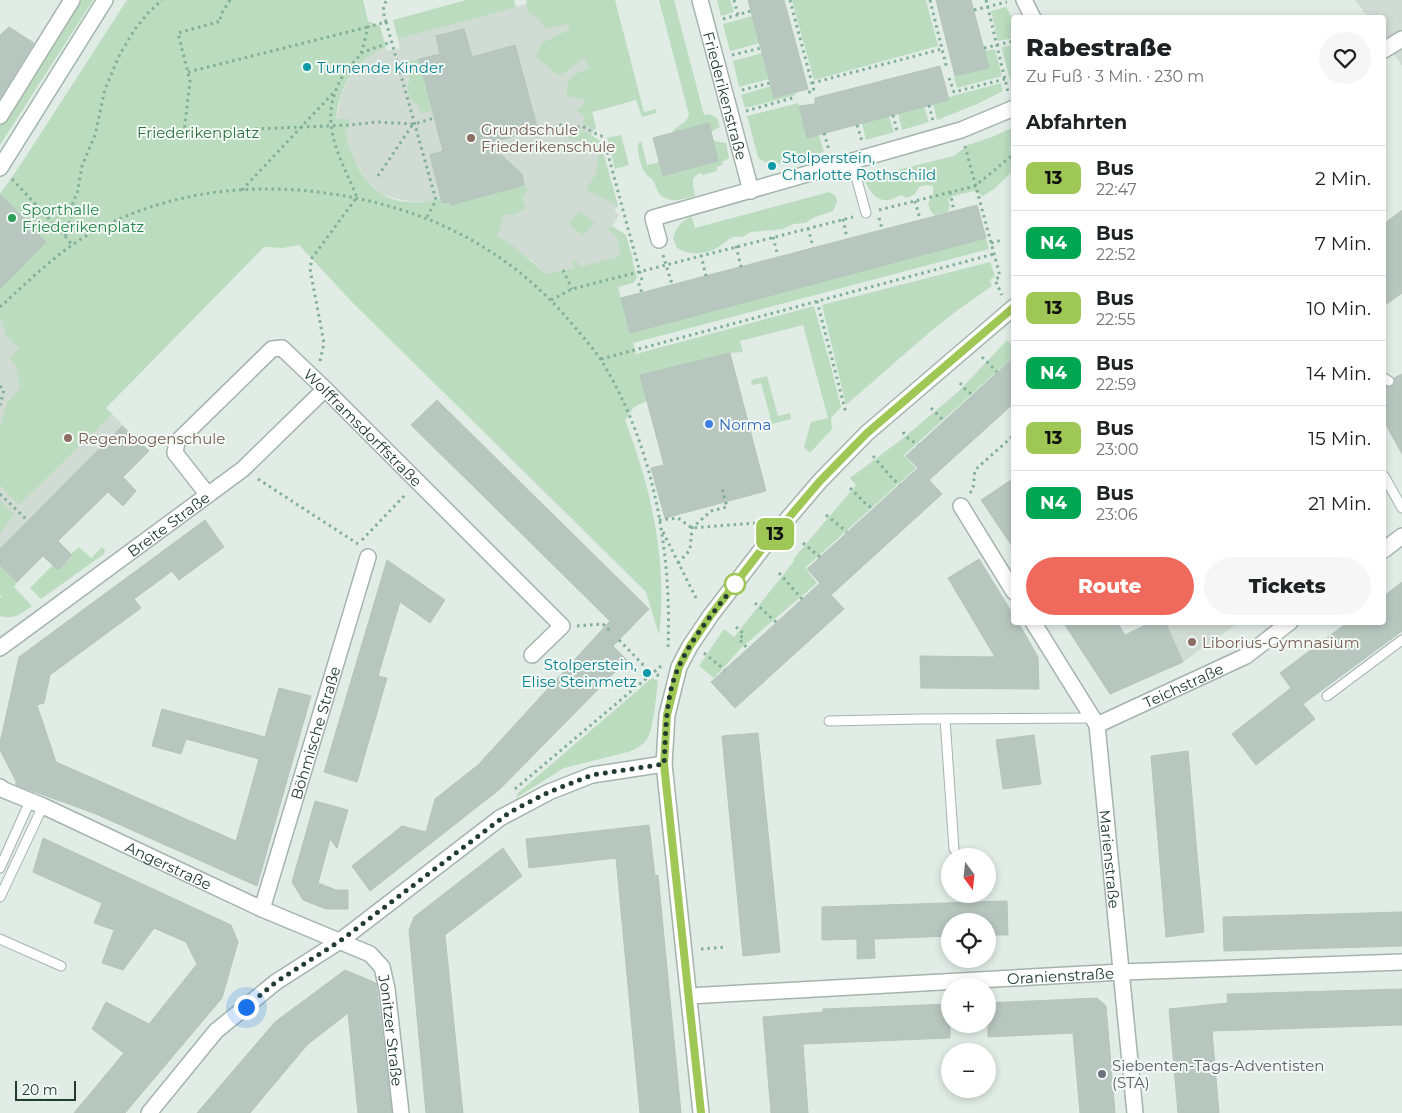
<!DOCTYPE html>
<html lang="de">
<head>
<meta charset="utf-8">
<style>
  body { margin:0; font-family:Montserrat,sans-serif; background:#f6f6f6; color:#202124; height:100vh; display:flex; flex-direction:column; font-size:19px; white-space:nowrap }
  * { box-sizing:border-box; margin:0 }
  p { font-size:16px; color:#757577 }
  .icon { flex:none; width:28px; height:28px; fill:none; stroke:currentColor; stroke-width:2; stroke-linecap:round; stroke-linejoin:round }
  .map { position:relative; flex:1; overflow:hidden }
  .panel { position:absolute; left:1011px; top:15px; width:375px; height:610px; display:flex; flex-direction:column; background:#fff; border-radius:5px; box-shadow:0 2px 8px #0003 }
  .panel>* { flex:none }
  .badge { padding:0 10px; border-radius:8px; font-size:18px; line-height:32px }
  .needle { width:32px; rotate:165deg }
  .tools { position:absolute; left:941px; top:848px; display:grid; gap:10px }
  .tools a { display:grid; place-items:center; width:55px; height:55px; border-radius:50%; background:#fff; box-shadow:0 2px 8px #0003; font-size:25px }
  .scale { position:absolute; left:15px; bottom:12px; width:61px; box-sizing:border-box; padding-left:5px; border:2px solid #223c31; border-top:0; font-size:14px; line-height:18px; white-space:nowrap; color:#223c31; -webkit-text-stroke:4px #f2f8f4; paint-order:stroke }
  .you { position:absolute; width:25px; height:25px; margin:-12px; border:4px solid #fff; border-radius:50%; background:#1a73e8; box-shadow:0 0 0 8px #1a73e833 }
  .map>.badge { position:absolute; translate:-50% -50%; box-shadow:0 0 0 2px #fff }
  h2 { padding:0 15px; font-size:19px; line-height:45px }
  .round { display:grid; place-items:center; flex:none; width:52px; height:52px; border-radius:26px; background:#f6f6f6 }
  .summary { display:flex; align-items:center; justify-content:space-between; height:85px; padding:0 15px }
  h1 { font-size:24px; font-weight:800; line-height:38px }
  .primary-button { display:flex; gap:10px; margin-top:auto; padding:10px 15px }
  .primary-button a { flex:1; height:58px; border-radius:30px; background:#ef6a5c; color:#fff; font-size:20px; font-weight:800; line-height:58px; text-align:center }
  .primary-button a+a { background:#f6f6f6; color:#202124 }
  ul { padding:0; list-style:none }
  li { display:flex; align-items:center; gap:15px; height:65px; padding:0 15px; border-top:1px solid #e0e0e0 }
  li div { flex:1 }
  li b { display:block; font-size:19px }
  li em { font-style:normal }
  li .badge { min-width:55px; font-weight:700; text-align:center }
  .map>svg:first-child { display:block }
</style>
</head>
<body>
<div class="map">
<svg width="1402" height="1113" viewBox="0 0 1402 1113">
  <rect width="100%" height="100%" fill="#e1ece6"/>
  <!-- built -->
  <path fill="#d0dbd4" d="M541,0H596L625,103L592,112L596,128L591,135L600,141L618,206L614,211L619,215L612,226L626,235L633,259L575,268L546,274L531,260L453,212L442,203L440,198L430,201L414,202L393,198L380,193L367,181L353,158L345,130L349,129V119L336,120L342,93L350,77L359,63L374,52L386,47L387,51L400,48L398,39Z
    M1355,0H1402V66L1384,40V18L1368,17Z
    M0,315L106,408L149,451L123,477L136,491L123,506L108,492L58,541L72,556L58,570L43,556L17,582L0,565Z
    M1165,623H1238L1183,662Z"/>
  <!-- green -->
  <path fill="#bbdcbf" d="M79,0H93L0,145V125Z
    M127,0H363L368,21L380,26L386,47C354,60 340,86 336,119H349V129L345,130C356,181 384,215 441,198L442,203L450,201L451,205L524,185L528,189L522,197L526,209L513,215L504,214L500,230L497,236L512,245L546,274L575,268L572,261L576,260L580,267L621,256L617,237L608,230L611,226L626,235L637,278L633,283L618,287L630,332L986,238L989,249L633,343L636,354L814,306L830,363L841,407L831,418L832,429L810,453L804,447L811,422L828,418L803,325L740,341L743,352L730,353L640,375L647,401L634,407L625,420C651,487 668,563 659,635L646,592L353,303L299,245L283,248L264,247L106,408L112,414L19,505L0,485V428L7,403L20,388L16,366L10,358L19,348L6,336L0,316V194L21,164Z
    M466,0H514L516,7L398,39L393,20Z
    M526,0H615L644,112L656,109V113L642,117L636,100L592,112L596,128L594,130L582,123L585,117L577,111L578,108L583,106L586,100L567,96C566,76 574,75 589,68L584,58L564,73L558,75L536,57L542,43L569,30V24L545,28L539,19L528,13Z
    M659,0H674L704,115L709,114L717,118L720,127L711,132L709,123L672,133C675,126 684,126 689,115Z
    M717,0H730L734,12L721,16Z
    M792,0H926L938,46L814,80Z
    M1006,7L1014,21V38L998,41L991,11Z
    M752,16L760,43L730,51L723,24Z
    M1014,45V86L1012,87L1001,47Z
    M995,49L1002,76L957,88L954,77L989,68L984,51Z
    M762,53L769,79L739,87L733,61Z
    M419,59L432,111L421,113L418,105L411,100L407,87L410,80L405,62Z
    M1001,83L1003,91L977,104L937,120L933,104L949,100V97Z
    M771,86L775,98L795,93L796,95L745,108L741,95Z
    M798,103L807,137L819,135L824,152C808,156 770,172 758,157L747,116Z
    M924,106L929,122L902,130L898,113Z
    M889,116L894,132L866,140L862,123Z
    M1014,127V170L995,188L983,196L974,191L953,196L948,200L950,205L948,212L935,215L931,212L928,203L933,194V186L926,185L919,187L915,194L907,198L901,195C882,207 871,197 864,178L954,156L968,145L992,137Z
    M565,128L569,132C584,127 587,133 600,141L618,206L586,190L597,172L598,154L588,144L562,137Z
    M621,135L629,165L615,169L607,138Z
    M641,141L647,165L660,162L664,176L718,161L713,141L726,143L729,158L722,162V165L717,167V171L703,175L699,173L693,179V185L695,196C686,198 673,203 665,198C656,194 657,185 652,179C650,177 647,176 646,174C641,168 637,152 638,144Z
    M829,192L835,195L837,201L833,211L815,217L805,223L793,224L783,229L751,232L742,237C730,234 725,244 715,249C702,255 689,255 677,248L673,238C677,227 680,221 692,217L695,228Z
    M579,211L595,223L582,236L569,224Z
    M990,262L995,276L990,280L992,286L955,312L931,331L846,405L822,305Z
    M1007,340L1014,346V356L904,455L916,468L805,568L817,583L741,648L714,678L699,666L724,629L734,637L794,561V558L856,485L850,478L902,439L958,392Z
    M767,376L778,416L790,413L791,419L772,424L761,383L752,385L751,380Z
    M0,500L14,514L0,534Z
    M79,547L91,558L102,547L105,551L104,554L41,599L30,588L53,565L58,570L72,556L71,554Z
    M0,565L17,582L14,587L32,606C19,615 16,619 0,616V598L2,597L0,595Z
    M652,678L658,681C656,695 654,728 647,739C643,746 635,749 628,752L564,768L516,798L518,793Z"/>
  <!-- building -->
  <path fill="#b7c6be" stroke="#b4c5bb" d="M748,0H784L808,89L774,98Z
    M936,0H971L989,68L955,76Z
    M9,27L34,43L0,98V35Z
    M464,29L472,57L515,45L538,130L488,143L522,174L524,185L451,205L450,202L442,203L430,155L443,151L419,59L440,54L436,36Z
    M940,66L949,100L807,138L799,106L815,104V98Z
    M709,123L718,161L663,176L653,138Z
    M0,194L46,242L0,289Z
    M977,205L986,238L630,333L621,298Z
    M1402,210V293L1384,306V224Z
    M730,353L766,491L665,518L651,468L664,465L640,375Z
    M1014,357V403L929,480L942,494L831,595L844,609L735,708L711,682L820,583L807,569L918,468L906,456Z
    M1402,374V454L1384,421V385L1388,387L1392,386L1395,382L1394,378Z
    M437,400L649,609L613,646L627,660L500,789L370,891L352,866L402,826L426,832L435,799L478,765L610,621L411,425Z
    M122,426L149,451L123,477L136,491L123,506L108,492L58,541L72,555L58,570L43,556L17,582L0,565V549Z
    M1014,478V549L981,500Z
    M205,520L224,547L179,580L172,571L134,599L141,608L50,675L44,703L37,705L56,762L236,841L259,759L186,739L181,754L152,746L162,709L265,737L279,688L311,696L257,886L96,814L16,785V781L0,750V743L19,657Z
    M979,559L1014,616V622H1018L1038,657L1039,689L921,688L920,656L995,657L948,578Z
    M387,560L445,600L430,623L400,602L378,676L387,678L357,782L324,772Z
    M1402,582V631L1303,704L1315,719L1256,765L1232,734L1291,688L1280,673L1348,622H1384V596Z
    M1063,622H1117L1125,635L1152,622H1165L1183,662L1110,694Z
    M758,733L780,952L743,956L722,736Z
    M1034,735L1041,784L1003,789L996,740Z
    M1188,751L1204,932L1166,937L1151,756Z
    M315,801L348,810L337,848L330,839L318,883L336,890H348V909H326L303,900L292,882Z
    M649,825L655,876L658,875L681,1113H640L616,858L529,868L526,839Z
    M43,838L231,925L238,942L222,998L125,1113H74L124,1053L92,1029L106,1002L149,1024L197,964L186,942L154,928L123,970L102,963L114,930L94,923L102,903L33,872Z
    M503,848L522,876L445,935L463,1113H426L409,930L414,917Z
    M1007,901L1008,935H988V921H950V936L874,939L875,958L857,959V939L822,940V907Z
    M1402,912V946L1224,951L1223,917Z
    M345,970L376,983L392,1113H358L348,1013L307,1045L250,1113H197L275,1022Z
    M1402,989V1025L1212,1031L1219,1113H1178L1169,1009L1228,1003L1227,994Z
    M1097,998L1106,1006L1115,1113H1080L1073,1033L988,1037V1003Z
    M950,1004V1038L803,1044L808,1113H771L763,1017L823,1012V1009Z"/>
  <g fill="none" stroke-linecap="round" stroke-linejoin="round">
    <!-- lane casing -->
    <g stroke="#a4b4ac" stroke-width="11">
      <path id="lane" d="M852,162L866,213
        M1384,378L1389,381
        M1384,476L1402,508
        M1327,696L1402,640
        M945,719L954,849
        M829,721L920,719L1093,718
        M0,868L30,801
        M0,897L43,806
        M0,939L61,966"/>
    </g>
    <!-- street casing -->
    <g stroke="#a4b4ac" stroke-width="18">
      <g id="street">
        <path id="s1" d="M700,0L751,191"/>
        <path d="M1024,0L1033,18"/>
        <path d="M1384,50L1402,39"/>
        <path d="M0,116L72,0"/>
        <path d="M659,240L653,218L961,130L1014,108"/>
        <path id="s2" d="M208,495L175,453L177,442L272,349L282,348L325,389L562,626L532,655"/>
        <path d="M961,506L1014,592"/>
        <path d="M1384,550L1402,536"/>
        <path id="s3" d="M1033,622L1097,725L1135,1113"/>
        <path id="s4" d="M0,648L243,469L325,389"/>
        <path id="s5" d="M1097,725L1246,656L1290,622"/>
        <path id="s6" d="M0,787L4,790L43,806L262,909L370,954L382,967L387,989L401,1113"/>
        <path id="s7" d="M262,909L368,557"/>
        <path id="s8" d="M689,996L1122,972L1402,962"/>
        <path d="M149,1113L216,1031L276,982L340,941L500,818L549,792L592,775L664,764"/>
        <path d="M701,1113L664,764L667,715L679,667L690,646L711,615L762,549L820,481L867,433L1014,307"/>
      </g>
    </g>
    <!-- secondary casing -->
    <g stroke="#a0b7ac" stroke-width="18">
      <path id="secondary" d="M0,168L105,0"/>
    </g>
    <!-- path -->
    <path stroke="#82af9a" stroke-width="3" stroke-dasharray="2.5 4" stroke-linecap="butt" d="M230,0L220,16L221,21L178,33L190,81L184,132L349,125L377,122L414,124L434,118
      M734,0L738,15
      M790,0L814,91L805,93
      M930,0L947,69
      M986,0L1008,92
      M974,10L1007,2
      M723,19L751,11
      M386,22L436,200L426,219
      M984,48L1014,41
      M361,53L391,42
      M732,55L761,48
      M188,72L368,27
      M949,78L954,92L1005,79
      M812,83L942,49
      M742,90L770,83
      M929,105L933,121
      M746,111L796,97
      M893,115L897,131
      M857,125L862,141
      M547,129L564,124L571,129L582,126L600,136H603L642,280L639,285L642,293
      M824,133L829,150
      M965,146L1000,276L995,280L1002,295
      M378,176L413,124
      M12,179L65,236L72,245
      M242,190L335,91
      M950,192L954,211
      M915,201L920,219
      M879,210L975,186L1014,154
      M879,218L882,229
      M843,219L847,238
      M808,228L813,247
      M65,236L72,214L73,200L77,195L82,166L95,135L105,89L120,54L135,29L148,13L162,0
      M773,237L778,256
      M991,243L1002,240
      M736,246L741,267
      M663,255L666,265L853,217
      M701,255L706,276
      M563,270L572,289
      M551,300L572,289L666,265L672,284
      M817,301L846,413
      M0,307C29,281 58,251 93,232C164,193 245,182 325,193C424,206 509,248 573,325C583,337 593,348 601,360C653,444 672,550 668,648
      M982,357L997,372
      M601,359L994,254
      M320,361L324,343L310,269L312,258L357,197C339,154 317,122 342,77C347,68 356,61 361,53C364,45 366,35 368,27L386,22C383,13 382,7 387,0
      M960,383L966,390L973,395
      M0,386L4,390L0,405
      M931,408L944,421
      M903,432L908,438L918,445
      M873,456L892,478L900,485
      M258,479L358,544
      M850,488L864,502L873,509
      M970,493L973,489L975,470L1014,435
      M0,494L28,521
      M826,515L847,532
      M659,520L678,518L692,528L757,523
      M663,532L696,598
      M362,540L406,494
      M803,543L820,557
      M678,563L690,550L692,528L711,511L727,507L722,488
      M779,573L802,599
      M755,603L777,623
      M577,626L603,624L611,632
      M736,627L744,634L739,639L748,649
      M619,640L652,674L661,676
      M704,653L725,670
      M515,789L661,666
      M701,949L727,947"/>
    <!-- lane -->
    <use href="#lane" stroke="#fff" stroke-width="9"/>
    <!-- street -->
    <use href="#street" stroke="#fff" stroke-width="15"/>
    <!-- secondary -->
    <use href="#secondary" stroke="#fff" stroke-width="15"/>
  </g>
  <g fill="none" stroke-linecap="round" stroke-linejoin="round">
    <!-- line casing -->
    <g stroke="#fff" stroke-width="11">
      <path id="line" d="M701,1113L664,764L667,715L679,667L690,646L711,615L762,549L820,481L867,433L1014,307"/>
    </g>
    <!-- line -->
    <use href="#line" stroke="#9fc755" stroke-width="8"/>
    <!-- walk -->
    <path stroke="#223c31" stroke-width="5" stroke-dasharray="0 9" d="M246,1007L276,982L340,941L510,812L549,792L592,775L664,764C666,732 665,696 679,666C694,634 718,607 739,580L735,584"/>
  </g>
  <!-- markers -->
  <g fill="#0f9aa8" stroke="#f2f8f4" stroke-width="2">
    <circle cx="307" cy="67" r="5"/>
    <circle cx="772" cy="166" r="5"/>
    <circle cx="647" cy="673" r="5"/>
  </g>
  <g fill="#8d6e63" stroke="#f2f8f4" stroke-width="2">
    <circle cx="471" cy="138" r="5"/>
    <circle cx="68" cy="438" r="5"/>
    <circle cx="1192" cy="642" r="5"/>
  </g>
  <circle fill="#2e9e5b" stroke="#f2f8f4" stroke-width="2" cx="12" cy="218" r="5"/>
  <circle fill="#3f7fe0" stroke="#f2f8f4" stroke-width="2" cx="709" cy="424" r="5"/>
  <circle fill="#fff" stroke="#9fc755" stroke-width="2.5" cx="735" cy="584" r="10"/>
  <circle fill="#6b7280" stroke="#f2f8f4" stroke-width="2" cx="1102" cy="1074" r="5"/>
  <g text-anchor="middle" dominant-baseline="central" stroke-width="4" stroke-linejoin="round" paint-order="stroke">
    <!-- culture labels -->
    <g font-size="15" fill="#0d838f" stroke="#f2f8f4" text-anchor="start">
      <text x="317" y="67">Turnende Kinder</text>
      <text x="782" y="157">Stolperstein,<tspan x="782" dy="17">Charlotte Rothschild</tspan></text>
      <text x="637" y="664" text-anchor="end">Stolperstein,<tspan x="637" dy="17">Elise Steinmetz</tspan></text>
    </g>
    <!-- street labels -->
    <g font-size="15" fill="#223c31" stroke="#f2f8f4">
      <text stroke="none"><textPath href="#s1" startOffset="99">Friederikenstraße</textPath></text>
      <text stroke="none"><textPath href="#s2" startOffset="321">Wolfframsdorffstraße</textPath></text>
      <text stroke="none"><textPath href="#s4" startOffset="209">Breite Straße</textPath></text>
      <text stroke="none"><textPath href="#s5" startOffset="95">Teichstraße</textPath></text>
      <text stroke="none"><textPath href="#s7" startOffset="184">Böhmische Straße</textPath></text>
      <text stroke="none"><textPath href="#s3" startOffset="256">Marienstraße</textPath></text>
      <text stroke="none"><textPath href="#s6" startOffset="186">Angerstraße</textPath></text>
      <text stroke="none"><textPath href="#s8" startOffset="372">Oranienstraße</textPath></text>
      <text stroke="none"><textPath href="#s6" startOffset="488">Jonitzer Straße</textPath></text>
    </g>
    <!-- education labels -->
    <g font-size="15" fill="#785e54" stroke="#f2f8f4" text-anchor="start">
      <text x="481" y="129">Grundschule<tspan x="481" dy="17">Friederikenschule</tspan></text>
      <text x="78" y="438">Regenbogenschule</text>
      <text x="1202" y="642">Liborius-Gymnasium</text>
    </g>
    <!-- park labels -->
    <g font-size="15" fill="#2d723e" stroke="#f2f8f4">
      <text x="198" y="132">Friederikenplatz</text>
    </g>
    <!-- leisure labels -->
    <g font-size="15" fill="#27864d" stroke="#f2f8f4" text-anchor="start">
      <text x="22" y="209">Sporthalle<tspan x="22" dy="17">Friederikenplatz</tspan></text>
    </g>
    <!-- shop labels -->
    <g font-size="15" fill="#366cbe" stroke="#f2f8f4" text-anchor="start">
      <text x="719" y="424">Norma</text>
    </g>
    <!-- worship labels -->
    <g font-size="15" fill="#5b616d" stroke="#f2f8f4" text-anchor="start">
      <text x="1112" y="1065">Siebenten-Tags-Adventisten<tspan x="1112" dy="17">(STA)</tspan></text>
    </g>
  </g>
</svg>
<div class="tools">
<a><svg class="needle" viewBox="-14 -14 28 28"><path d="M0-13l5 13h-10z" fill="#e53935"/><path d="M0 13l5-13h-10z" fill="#757577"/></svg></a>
<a><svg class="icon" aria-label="locate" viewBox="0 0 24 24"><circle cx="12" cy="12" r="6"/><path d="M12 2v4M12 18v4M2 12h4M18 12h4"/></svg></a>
<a>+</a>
<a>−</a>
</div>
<div class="scale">20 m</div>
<div class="you" style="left:246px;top:1007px"></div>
<b class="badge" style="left:775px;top:534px;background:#9fc755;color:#111">13</b>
<section class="panel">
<div class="summary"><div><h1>Rabestraße</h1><p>Zu Fuß · 3 Min. · 230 m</p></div><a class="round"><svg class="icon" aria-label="heart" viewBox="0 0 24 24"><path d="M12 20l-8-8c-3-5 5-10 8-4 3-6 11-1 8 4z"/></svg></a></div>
<h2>Abfahrten</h2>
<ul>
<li><span class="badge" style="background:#9fc755;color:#111">13</span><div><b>Bus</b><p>22:47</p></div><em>2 Min.</em></li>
<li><span class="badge" style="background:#00a651;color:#fff">N4</span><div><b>Bus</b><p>22:52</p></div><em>7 Min.</em></li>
<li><span class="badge" style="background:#9fc755;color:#111">13</span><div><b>Bus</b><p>22:55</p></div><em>10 Min.</em></li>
<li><span class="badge" style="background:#00a651;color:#fff">N4</span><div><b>Bus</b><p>22:59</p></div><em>14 Min.</em></li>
<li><span class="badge" style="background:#9fc755;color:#111">13</span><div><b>Bus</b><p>23:00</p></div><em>15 Min.</em></li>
<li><span class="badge" style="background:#00a651;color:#fff">N4</span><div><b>Bus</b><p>23:06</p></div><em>21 Min.</em></li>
</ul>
<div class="primary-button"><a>Route</a><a>Tickets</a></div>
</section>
</div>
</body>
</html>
